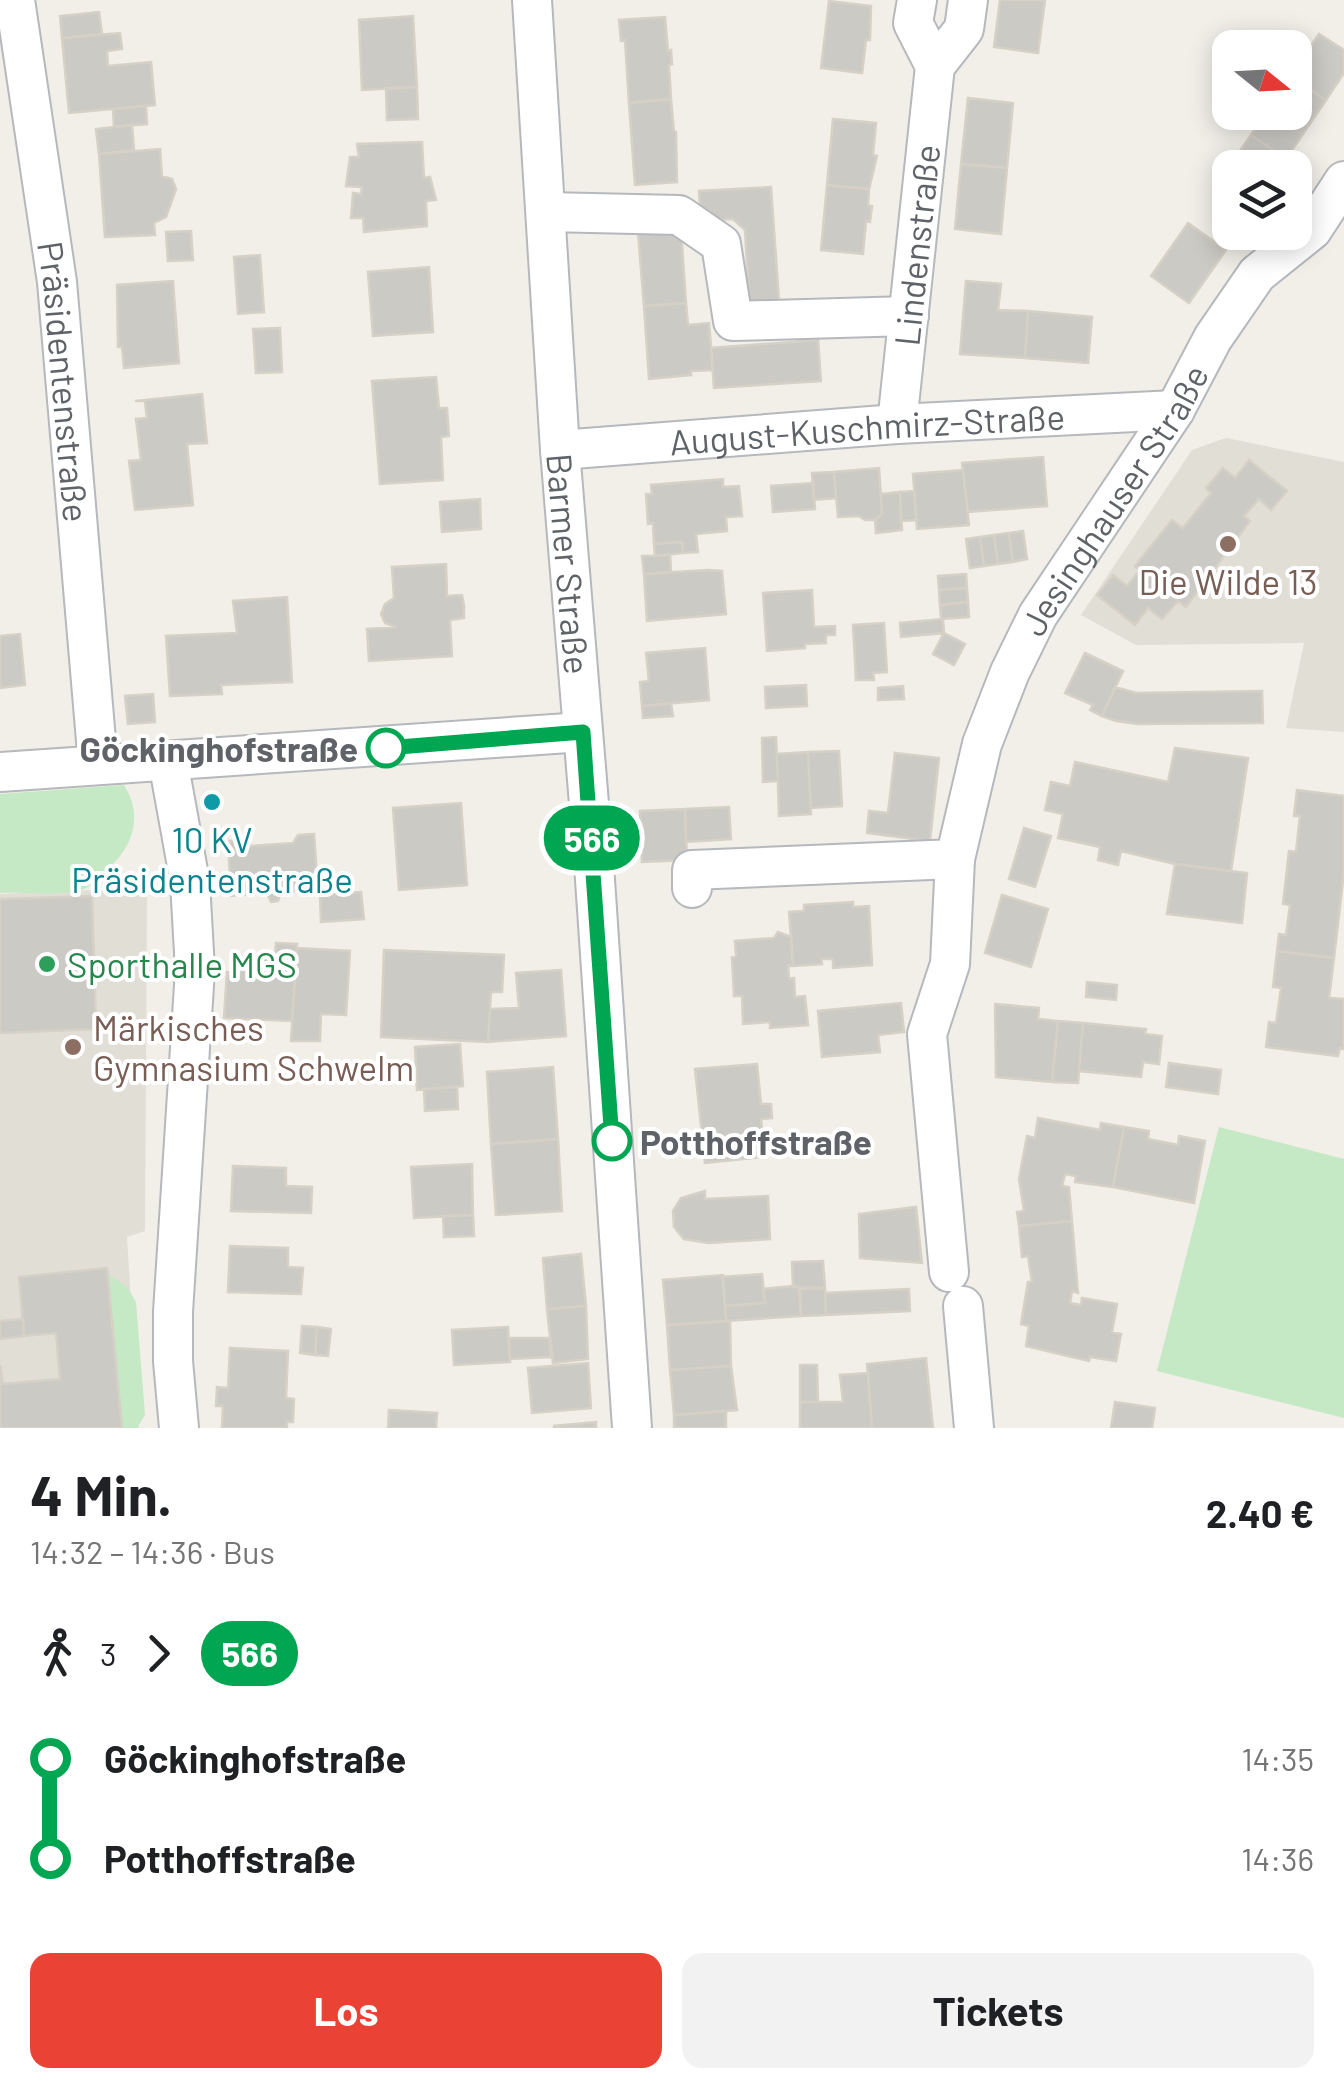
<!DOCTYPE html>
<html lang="de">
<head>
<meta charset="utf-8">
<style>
  body { margin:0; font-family:Barlow,sans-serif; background:#f2f2f2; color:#202124; height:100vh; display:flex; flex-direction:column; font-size:38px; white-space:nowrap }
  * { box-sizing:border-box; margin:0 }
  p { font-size:32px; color:#757577 }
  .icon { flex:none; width:55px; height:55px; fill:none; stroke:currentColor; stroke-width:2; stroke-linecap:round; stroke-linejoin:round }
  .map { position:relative; height:1428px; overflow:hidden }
  .details { display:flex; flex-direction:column; background:#fff; flex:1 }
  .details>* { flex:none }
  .badge { padding:0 20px; border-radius:32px; font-size:35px; line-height:65px }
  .needle { width:65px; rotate:108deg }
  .tools { position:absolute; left:1212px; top:30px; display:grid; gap:20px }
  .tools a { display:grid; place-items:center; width:100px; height:100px; border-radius:20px; background:#fff; box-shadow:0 5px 25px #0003; font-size:50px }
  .map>.badge { position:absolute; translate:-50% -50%; box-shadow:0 0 0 5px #fff }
  .legs { display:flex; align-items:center; gap:15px; height:110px; padding:0 30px; font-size:32px }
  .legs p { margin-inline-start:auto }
  .summary { display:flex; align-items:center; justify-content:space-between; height:170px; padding:0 30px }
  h1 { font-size:55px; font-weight:700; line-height:75px }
  .button { display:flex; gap:20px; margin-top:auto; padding:20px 30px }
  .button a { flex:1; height:115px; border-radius:20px; background:#ea4335; color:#fff; font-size:40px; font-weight:700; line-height:115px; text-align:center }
  .button a+a { background:#f2f2f2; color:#202124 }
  ul { padding:0 30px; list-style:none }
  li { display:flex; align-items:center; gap:35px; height:100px; font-size:38px }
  li i { display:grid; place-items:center; width:15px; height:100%; margin:0 12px; background:currentColor }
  li i::after { content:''; width:25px; height:25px; margin:-12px; border:8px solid; border-radius:50%; background:#fff }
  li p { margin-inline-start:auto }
  li:first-child i { background:linear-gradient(#0000 50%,currentColor 0) }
  li:last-child i { background:linear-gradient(currentColor 50%,#0000 0) }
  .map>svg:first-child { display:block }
</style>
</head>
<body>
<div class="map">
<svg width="1344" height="1428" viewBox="0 0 1344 1428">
  <rect width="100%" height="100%" fill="#f1efe8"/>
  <!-- education -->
  <path fill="#e1ded6" d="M1226,438L1344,462V732L1286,728L1304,643L1136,645L1081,615L1192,450Z
    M92,890L147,896L145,1231L127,1237L139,1428H0V894Z"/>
  <!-- green -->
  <path fill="#c5e8c5" d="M124,785C143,815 134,845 109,868C102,875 95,884 86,888C69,897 21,892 0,893V794Z
    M1219,1127L1344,1159V1418L1157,1371Z
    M107,1273L127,1287L136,1302L145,1415L137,1428H122Z"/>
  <!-- building -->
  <path fill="#cccac5" stroke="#d6d1c6" stroke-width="2.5" d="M1000,0H1045L1038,53L994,47Z
    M829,1L871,6L870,40H866L862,73L821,68Z
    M99,12L102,34L62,38L60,16Z
    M413,16L417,87L362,90L359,20Z
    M665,17L668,51L671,50L672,64L669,65L671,99L629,103L625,40L621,41L619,20Z
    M120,33L122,49L107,51L108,66L151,62L155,105L69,113L62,38Z
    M1319,34L1344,50V73L1326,100L1295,80V69Z
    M1295,80L1326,100L1286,159L1251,135L1266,112H1295Z
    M417,87L418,119L387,120L386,88Z
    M968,98L1013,103L1007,168L961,164Z
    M671,99L674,132H676L677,182L635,185L629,103Z
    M146,106L147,124L114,127L113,109Z
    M833,119L876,123L873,155L877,156L869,189L827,185Z
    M132,125L134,150L99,154L96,129Z
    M1251,135L1286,159L1281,168H1230V183L1222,177Z
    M422,142L424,178L430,177L436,200L426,201L427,226L364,232L363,218H351L353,193L361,194L362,187L346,186L350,157H359L357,144Z
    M160,149L162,176L172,179L176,189L166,217L154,223L155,235L105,237L99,154Z
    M961,164L1007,168L1001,234L955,229Z
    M827,185L869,189L868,206H872L870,222L866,221L863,254L821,250Z
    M771,187L779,301L749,303L745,230L733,219L701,221L699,191Z
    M1188,223L1226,250L1189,303L1151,276Z
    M681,230L686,303L644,306L638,233Z
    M191,231L193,260L168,261L166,232Z
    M260,255L264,312L238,314L234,257Z
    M429,267L433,332L373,336L368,272Z
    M173,281L179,363L124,368L122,347H118L117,285Z
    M966,281L1001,284L998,310L1028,311L1025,358L960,354Z
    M686,303L688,325L709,323L713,370L691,371V375L649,379L644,306Z
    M1028,311L1092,317L1088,363L1025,358Z
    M280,328L282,372L256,373L253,329Z
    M818,340L821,381L714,388L711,348Z
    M436,377L439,408H447L449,436L441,437L443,480L380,484L372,381Z
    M202,394L207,443L187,444L193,505L135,510L129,461L141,460L136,419L147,418L145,401H135Z
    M1043,457L1047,506L968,512L962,463Z
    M1249,460L1287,491L1271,510L1259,499L1244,516L1250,521L1186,607L1178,601L1162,619L1148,608L1135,625L1097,595L1113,575L1127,586L1140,570L1135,566L1172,520L1183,528L1211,493L1206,488L1223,468L1235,478Z
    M879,468L882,514L875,520H865L859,516L838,517L834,472Z
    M963,470L969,525L917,529L913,474Z
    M834,472L836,498L814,500L812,473Z
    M723,479V487L739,486L742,516L726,517L727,531L696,534L698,552L683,553L682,542L654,544L653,523L648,524L646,494H652L651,485Z
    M813,483L815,509L773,512L771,486Z
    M914,491L916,520L901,521L900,492Z
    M900,492L902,530L876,533L875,520L882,514L881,494Z
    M480,499L481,529L442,532L440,502Z
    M1023,531L1027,559L1013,562L1009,533Z
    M1009,533L1013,562L998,564L994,535Z
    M994,535L998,564L984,566L980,537Z
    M980,537L984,566L970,568L966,539Z
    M682,542L683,553L655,556L654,544Z
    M670,555L671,572L644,574L642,556Z
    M446,564L447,596L462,595L464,606V618L450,620L452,656L369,661L367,629L396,627L385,623L381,614L385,604L394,598L392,567Z
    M708,570L722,571L726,614L647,621L644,574Z
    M966,574L967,588L939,590L938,576Z
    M967,588L968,602L940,605L939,590Z
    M812,590L814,627L835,626V635H826V643L805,644V648L767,651L763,593Z
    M287,597L292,682L221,685L222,694L170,696L166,636L237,633L233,601Z
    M968,602L969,617L941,619L940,605Z
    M943,619L944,633L901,637L900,623Z
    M884,623L887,672L873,673L874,680H856L853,625Z
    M944,633L965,644L954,665L933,654Z
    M20,634L25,685L0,688V636Z
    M705,648L709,700L642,706L640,682L649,681L646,653Z
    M1085,653L1123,671L1102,716L1090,710L1093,705L1065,693Z
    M806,685L807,706L766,708L765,687Z
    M903,686L904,699L878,700V688Z
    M1115,687L1136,693L1262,691L1263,723L1138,724L1116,721L1102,716Z
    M153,694L155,722L128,724L125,696Z
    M671,703L673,716L643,718L642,706Z
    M776,737L778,781L763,782L762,738Z
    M1175,748L1248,758L1231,871L1175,864L1121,851L1118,865L1098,860L1100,847L1058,838L1063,814L1045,810L1051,782L1070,786L1075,762L1168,782Z
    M839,751L842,806L811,808L808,752Z
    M808,752L811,814L779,816L777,754Z
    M895,753L939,758L930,841L867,833L869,811L888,813Z
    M1297,790L1344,796V872L1334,958L1277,951L1279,934L1286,935L1290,905L1283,904L1289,851L1296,852L1300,816H1294Z
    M461,803L467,885L399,890L393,808Z
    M729,807L731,839L686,842L685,809Z
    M685,809L687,860L642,862L640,811Z
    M1024,828L1051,836L1035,887L1009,879Z
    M314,834L318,890L281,892L278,901L271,902L267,893L231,896L228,841L242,840L252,846L293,843L298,835Z
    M1175,864L1247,873L1242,923L1167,914Z
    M361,892L364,919L321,922L320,895Z
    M1002,895L1048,909L1031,967L985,953Z
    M92,896L96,1029L0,1033V899Z
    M853,902V907L869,906L872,965L833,968V959H821L822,964L793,966L789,912L804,911V905Z
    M778,932L791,937L793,966H788L789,979L794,978L795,997L805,996L808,1025L770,1028V1022L743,1024L742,996H734L732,957L736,956L735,941L774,938Z
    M276,943L297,944L292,1021L224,1018L227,972L240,973L241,956L275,958Z
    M297,948L350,951L346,1015L321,1014L320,1041H291Z
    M384,950L504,955L502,992H491L488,1042L381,1037Z
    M1277,951L1334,958L1329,998L1344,999V1049L1340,1048L1338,1056L1266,1047L1269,1022L1276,1023L1281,988L1273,987Z
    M561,970L566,1036L488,1042L490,1009L519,1008L516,973Z
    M1087,982L1117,985L1116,1000L1086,997Z
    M901,1003L904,1032L878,1035L880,1052L822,1057L818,1011Z
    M995,1004L1039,1008L1038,1019L1058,1021L1052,1082L996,1077Z
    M1058,1021L1083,1023L1078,1083L1052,1082Z
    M1083,1023L1146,1029L1145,1034L1162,1036L1159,1064L1143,1062L1141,1077L1079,1071Z
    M460,1044L463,1086L417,1090L415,1047Z
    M1169,1063L1221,1070L1218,1094L1166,1087Z
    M757,1064L761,1104H771L772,1118L761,1119L765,1157L705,1163L695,1069Z
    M553,1067L558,1139L491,1144L487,1072Z
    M457,1087L458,1109L425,1111L424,1089Z
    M1038,1118L1100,1130L1101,1123L1124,1127L1113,1187L1075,1182L1076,1176L1065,1174L1062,1186L1069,1187L1072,1221L1019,1226L1017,1212L1024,1211L1019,1179L1027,1136L1035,1138Z
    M1124,1127L1149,1131L1148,1139L1178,1145L1179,1136L1205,1141L1194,1203L1113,1187Z
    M558,1139L562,1211L496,1215L491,1144Z
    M472,1164L473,1215L414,1218L411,1167Z
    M233,1166L286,1168V1186L312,1187L311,1213L231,1211Z
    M705,1191V1199L768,1196L770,1239L708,1243L684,1239L674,1227L673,1211L681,1198Z
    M916,1207L922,1263L860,1258L859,1214Z
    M473,1215L474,1236L444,1237L443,1216Z
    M1072,1221L1078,1293L1072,1291L1070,1303L1081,1305L1082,1298L1117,1304L1112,1332L1121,1334L1116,1361L1090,1357L1089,1361L1026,1346L1029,1326L1021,1324L1028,1282H1032L1028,1256L1022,1257L1019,1226Z
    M230,1246L288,1248V1267L303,1268L301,1294L228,1292Z
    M581,1254L586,1306L547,1309L543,1258Z
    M823,1261L825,1288L793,1287L792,1262Z
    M107,1268L122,1428H0V1365L3,1384L60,1379L56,1333L24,1336L19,1277Z
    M762,1274L765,1303L725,1306L722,1277Z
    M723,1275L726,1321L667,1325L663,1280Z
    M793,1286L799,1287L801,1316L726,1321L725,1306L765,1303L763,1289Z
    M825,1288L826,1315L801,1316L800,1289Z
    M909,1289L910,1311L826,1315L825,1293Z
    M586,1306L588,1359L553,1363L547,1309Z
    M23,1319L24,1336L0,1339V1321Z
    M730,1321L731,1366L670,1370L667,1325Z
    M302,1326L317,1327L315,1355L300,1353Z
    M317,1327L331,1329L328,1356L315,1355Z
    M508,1327L510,1362L454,1365L452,1330Z
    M509,1338H549L551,1357L510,1359Z
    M230,1348L288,1351L286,1398L294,1399L293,1422H287V1428H222L223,1406H216L217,1387L228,1388Z
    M926,1358L933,1428H872L867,1364Z
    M588,1363L591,1408L532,1413L528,1368Z
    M800,1365H817L818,1402H800Z
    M731,1366L737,1410L674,1415L670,1370Z
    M868,1373L872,1428H800V1402H843L840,1375Z
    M1115,1402L1155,1408L1152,1428H1111Z
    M389,1410L437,1413L436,1428H388Z
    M726,1411V1428H674V1415Z
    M596,1422V1428H554V1426Z"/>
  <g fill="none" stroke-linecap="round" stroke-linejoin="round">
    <!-- minor casing -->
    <g stroke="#b5b8bc" stroke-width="42">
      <g id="minor">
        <path id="s1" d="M15,0L57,282L98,764"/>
        <path id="s2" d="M532,0L560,450L594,865L632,1428"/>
        <path d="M935,66L964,29L968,0"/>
        <path d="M547,212L679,215L721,244L733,321L909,316"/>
        <path id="s3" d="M897,424L935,66L913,23L917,0"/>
        <path id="s4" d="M560,450L897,424L1175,410"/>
        <path d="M168,761L190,882L195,970L173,1312V1361L179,1428"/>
        <path d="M0,772L583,732"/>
        <path id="s5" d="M692,888V870L955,859L982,744L1010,672L1038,615L1175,410L1213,338L1257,274L1312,230L1344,181"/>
        <path d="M949,1272L927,1034L950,964L955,859"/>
        <path d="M963,1306L974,1428"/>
      </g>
    </g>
    <!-- minor -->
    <use href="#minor" stroke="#fff" stroke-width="38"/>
  </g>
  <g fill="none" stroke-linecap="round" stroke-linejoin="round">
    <!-- line-1 casing -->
    <g stroke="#fff" stroke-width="22">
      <path id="line-1" d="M386,748L583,732L612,1141"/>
    </g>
    <!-- line-1 -->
    <use href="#line-1" stroke="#00a651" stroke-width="15"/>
  </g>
  <!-- markers -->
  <g fill="#8d6e63" stroke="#fff" stroke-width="4">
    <circle cx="1228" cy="544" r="10"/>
    <circle cx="73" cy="1047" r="10"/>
  </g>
  <g fill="#fff" stroke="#00a651" stroke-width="5">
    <circle cx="386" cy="748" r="18"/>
    <circle cx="612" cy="1141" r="18"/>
  </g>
  <circle fill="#0f9aa8" stroke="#fff" stroke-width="4" cx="212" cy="802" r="10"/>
  <circle fill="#2e9e5b" stroke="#fff" stroke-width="4" cx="47" cy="964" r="10"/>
  <g text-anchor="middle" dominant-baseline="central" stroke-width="8" stroke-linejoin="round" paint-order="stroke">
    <!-- street labels -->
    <g font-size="35" fill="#5f6368" stroke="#fff">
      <text stroke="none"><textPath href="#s3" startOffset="180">Lindenstraße</textPath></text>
      <text stroke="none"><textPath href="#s1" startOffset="385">Präsidentenstraße</textPath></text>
      <text stroke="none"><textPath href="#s4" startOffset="308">August-Kuschmirz-Straße</textPath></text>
      <text stroke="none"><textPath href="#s5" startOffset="678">Jesinghauser Straße</textPath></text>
      <text stroke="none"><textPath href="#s2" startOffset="565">Barmer Straße</textPath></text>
    </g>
    <!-- education labels -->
    <g font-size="35" fill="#785e54" stroke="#fff">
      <text x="1228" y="581">Die Wilde 13</text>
      <text x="93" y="1027" text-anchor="start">Märkisches<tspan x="93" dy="40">Gymnasium Schwelm</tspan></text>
    </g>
    <!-- stop labels -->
    <g font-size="35" font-weight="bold" fill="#5f6368" stroke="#fff" text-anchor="end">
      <text x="358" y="748">Göckinghofstraße</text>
      <text x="640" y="1141" text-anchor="start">Potthoffstraße</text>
    </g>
    <!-- culture labels -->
    <g font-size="35" fill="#0d838f" stroke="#fff">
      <text x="212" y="839">10 KV<tspan x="212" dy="40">Präsidentenstraße</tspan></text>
    </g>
    <!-- leisure labels -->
    <g font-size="35" fill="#27864d" stroke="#fff" text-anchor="start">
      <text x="67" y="964">Sporthalle MGS</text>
    </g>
  </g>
</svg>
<div class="tools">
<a><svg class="needle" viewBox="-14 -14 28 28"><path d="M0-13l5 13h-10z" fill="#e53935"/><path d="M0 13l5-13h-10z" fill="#757577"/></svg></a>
<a><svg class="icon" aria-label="layers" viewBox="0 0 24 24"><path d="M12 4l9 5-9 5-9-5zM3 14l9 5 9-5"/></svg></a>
</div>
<b class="badge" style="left:592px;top:838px;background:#00a651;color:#fff">566</b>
</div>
<section class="details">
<div class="summary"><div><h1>4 Min.</h1><p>14:32 – 14:36 · Bus</p></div><b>2.40 €</b></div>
<div class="legs"><svg class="icon" aria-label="walk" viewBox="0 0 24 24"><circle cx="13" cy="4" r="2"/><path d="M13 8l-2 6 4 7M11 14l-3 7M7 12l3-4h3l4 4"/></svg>3<svg class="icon" aria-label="forward" viewBox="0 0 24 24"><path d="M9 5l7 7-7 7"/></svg><b class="badge" style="background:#00a651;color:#fff">566</b></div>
<ul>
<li><i style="color:#00a651"></i><b>Göckinghofstraße</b><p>14:35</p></li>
<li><i style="color:#00a651"></i><b>Potthoffstraße</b><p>14:36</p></li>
</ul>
<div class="button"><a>Los</a><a>Tickets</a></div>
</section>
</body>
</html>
